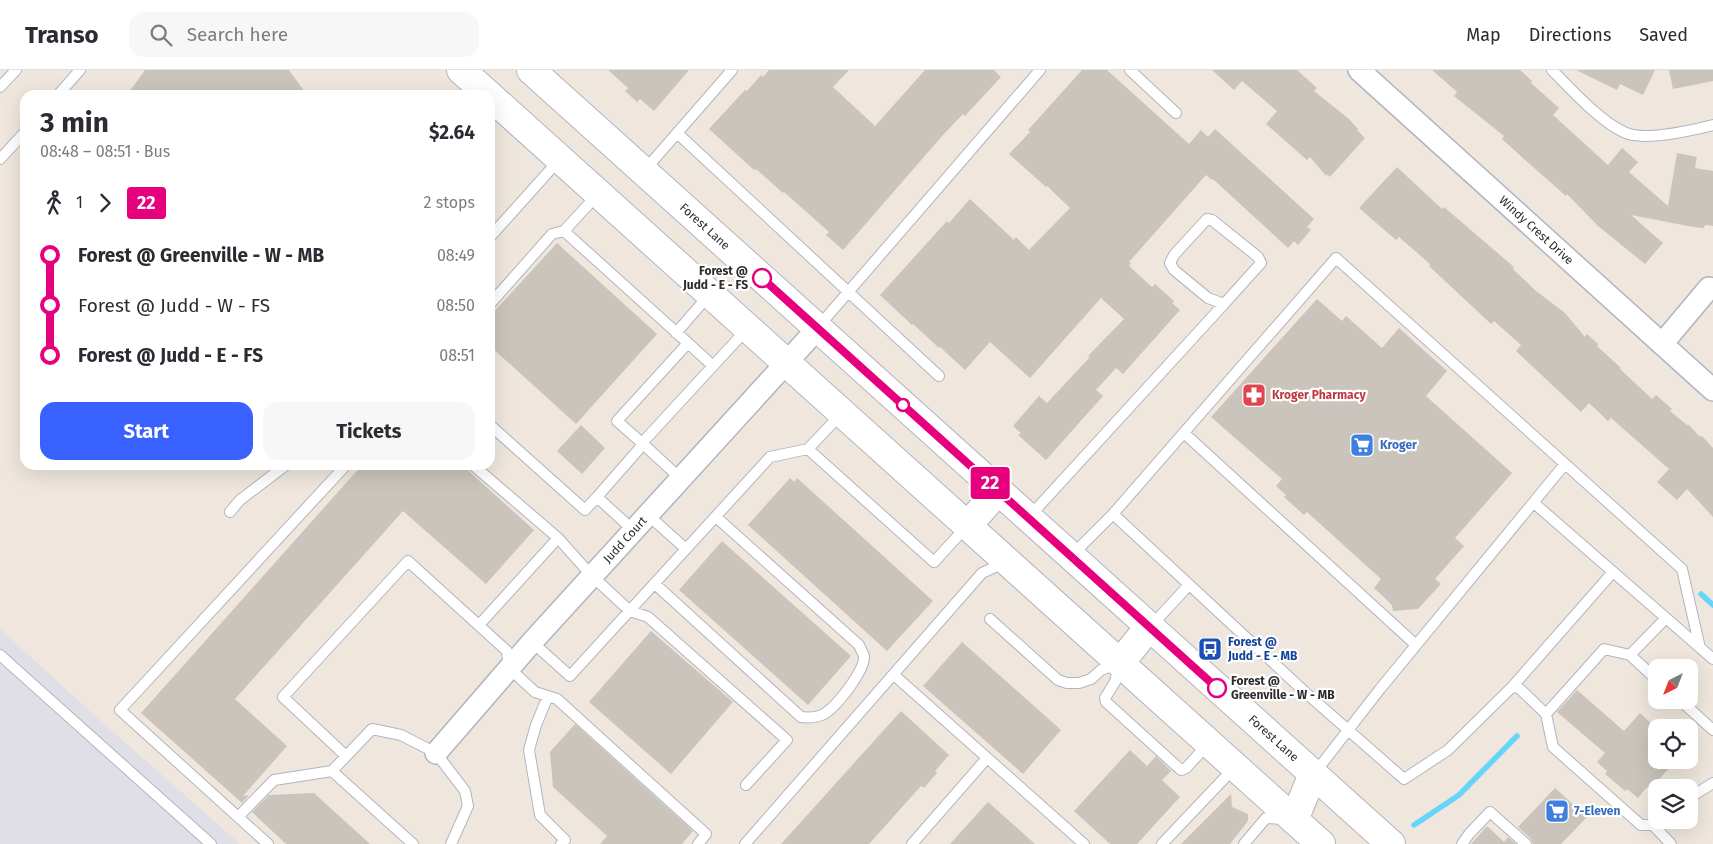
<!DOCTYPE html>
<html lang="en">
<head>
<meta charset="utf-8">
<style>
  body { margin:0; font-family:"Fira Sans",sans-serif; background:#f7f7f7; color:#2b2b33; height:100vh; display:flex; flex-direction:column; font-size:19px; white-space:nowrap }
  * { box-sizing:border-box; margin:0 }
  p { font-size:16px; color:#7c7c81 }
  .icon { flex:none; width:28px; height:28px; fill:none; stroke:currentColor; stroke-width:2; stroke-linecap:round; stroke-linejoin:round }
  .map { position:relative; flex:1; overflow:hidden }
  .details { position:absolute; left:20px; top:20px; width:475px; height:380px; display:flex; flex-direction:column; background:#fff; border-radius:15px; box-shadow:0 5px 20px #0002 }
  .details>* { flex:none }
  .badge { padding:0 10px; border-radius:4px; font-size:18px; line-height:32px }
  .needle { width:32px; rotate:222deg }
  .buttons { position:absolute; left:1648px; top:589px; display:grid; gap:10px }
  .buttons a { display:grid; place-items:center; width:50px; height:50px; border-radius:10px; background:#fff; box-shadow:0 5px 20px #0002; font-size:25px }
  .map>.badge { position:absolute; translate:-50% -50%; box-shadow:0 0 0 2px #fff }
  .legs { display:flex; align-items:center; gap:8px; height:55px; padding:0 20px; font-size:16px }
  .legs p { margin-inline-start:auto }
  .overview { display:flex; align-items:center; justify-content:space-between; height:85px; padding:0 20px }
  h1 { font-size:28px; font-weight:700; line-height:38px }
  .primary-button { display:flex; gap:10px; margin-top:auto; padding:10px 20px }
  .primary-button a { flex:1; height:58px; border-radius:15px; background:#3961ff; color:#fff; font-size:20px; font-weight:700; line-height:58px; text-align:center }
  .primary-button a+a { background:#f7f7f7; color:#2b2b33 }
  ul { padding:0 20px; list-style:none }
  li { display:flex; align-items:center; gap:18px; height:50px; font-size:19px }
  li i { display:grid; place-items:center; width:8px; height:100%; margin:0 6px; background:currentColor }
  li i::after { content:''; width:12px; height:12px; margin:-6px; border:4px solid; border-radius:50%; background:#fff }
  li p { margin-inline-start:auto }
  li:first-child i { background:linear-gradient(#0000 50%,currentColor 0) }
  li:last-child i { background:linear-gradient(currentColor 50%,#0000 0) }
  header { display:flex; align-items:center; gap:30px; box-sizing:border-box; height:70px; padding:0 25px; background:#fff; border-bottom:1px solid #e1e1e2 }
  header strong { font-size:24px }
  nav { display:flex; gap:28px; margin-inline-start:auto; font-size:18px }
  .search { width:350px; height:45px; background:#f7f7f7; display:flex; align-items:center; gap:12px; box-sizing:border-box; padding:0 18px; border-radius:15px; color:#7c7c81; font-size:19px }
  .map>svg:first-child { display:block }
</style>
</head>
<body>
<header>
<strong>Transo</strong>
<div class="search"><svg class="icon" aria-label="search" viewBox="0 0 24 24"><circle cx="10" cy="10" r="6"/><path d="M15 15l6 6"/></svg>Search here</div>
<nav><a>Map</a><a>Directions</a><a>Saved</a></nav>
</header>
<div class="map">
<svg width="1713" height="774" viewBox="0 0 1713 774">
  <rect width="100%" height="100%" fill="#efe7dd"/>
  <!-- industrial -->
  <path fill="#e0dee7" d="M0,559L95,646L240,774H0Z"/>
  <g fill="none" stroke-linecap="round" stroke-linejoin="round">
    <!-- stream -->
    <path stroke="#66d5fa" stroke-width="5.5" d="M1701,524L1713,535
      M1414,755L1459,725L1517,666"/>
  </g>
  <!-- building -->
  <path fill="#cac4bc" d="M145,0H289L307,25H127Z
    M608,0H689L654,41L640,29L637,32L625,21L628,18Z
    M769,0H849L833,17L875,56L925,0H994L1001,7L965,46L963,44L943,65L843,180L826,165L829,162L784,122L783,123L756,99L754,100L709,59L745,20L747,21L761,5L763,7Z
    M1082,0H1107L1189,74L1201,60L1208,67L1215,59L1314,149L1307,157L1311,160L1298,175L1294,171L1288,178L1213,109L1212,110L1206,105L1129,192L1131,193L1129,196L1152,217L1155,214L1174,231L1172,233L1180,240L1123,304L1116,298L1096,320L1103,326L1046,390L1018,365L1021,363L1013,356L1039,326L1047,333L1090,287L1088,286L1124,249L1101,228L1030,308L990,272L965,300L940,277L939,278L913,254L912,255L880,225L947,151L949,153L970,129L1014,170L1016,167L1029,180L1070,138L1047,116L1046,117L1009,84L1030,62L1028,60Z
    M1212,0H1297L1317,18L1314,21L1349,49L1358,59L1357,60L1365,68L1330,107L1327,104L1326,106L1310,87L1307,90L1266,54L1277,41L1242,11L1234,20Z
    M1432,0H1520L1532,11L1531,13L1559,38L1553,45L1608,95L1622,78L1638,92L1629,102L1668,136L1677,83L1697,87L1695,98L1713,101V156L1705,155L1704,158L1693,157L1631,145L1663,173L1645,194L1598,156L1567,124L1566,126L1524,89L1502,69L1504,66L1454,26L1457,22Z
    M1576,0H1655L1643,25L1620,14L1617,20Z
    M1669,0H1713V11L1673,19Z
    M1397,97L1442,139L1444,137L1514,197L1513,199L1536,221L1565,243L1585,267L1587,264L1598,274L1597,276L1621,298L1620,299L1652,329L1656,325L1672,339L1670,341L1687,355H1689L1699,366H1702L1713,378V447L1687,419L1677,430L1657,412L1669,399L1611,348L1608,351L1589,333L1581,342L1516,281L1521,275L1494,251L1491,254L1429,196L1430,194L1399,167L1396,170L1359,138Z
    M557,173L657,264L576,354L490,276V246Z
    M1317,229L1342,251L1346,246L1382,278L1399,258L1447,301L1426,326L1512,403L1455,468L1464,476L1435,509L1441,514L1418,539L1393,541L1392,535L1374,518L1381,509L1307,442L1304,445L1284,427L1286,425L1276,416L1282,409L1211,347Z
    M581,355L605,378L582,404L557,381Z
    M362,395H462L534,460L486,514L403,441L235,629L287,676L243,726L249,725L242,733L141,643Z
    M790,408L794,412L797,408L933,531L887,581L748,455Z
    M722,471L851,586L808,635L679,520Z
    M651,561L733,632L671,704L589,632Z
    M962,572L1061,660L1023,704L923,616Z
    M1577,620L1624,661L1640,643L1656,658V690H1676L1650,720L1647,717L1638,728L1627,719L1625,721L1605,704L1607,701L1597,692L1605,683L1557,642Z
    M901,641L949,685L935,701L937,703L924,718L921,716L869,774H781Z
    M575,654L693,761L682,774H600L607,766L553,717L550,682Z
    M1130,680L1147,696L1156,686L1171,701L1162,710L1180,727L1137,774H1110L1074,741Z
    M1555,718L1587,747L1561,774H1533L1531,769L1518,757Z
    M314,723L370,774H286L252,742L269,725Z
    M1231,724L1232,737L1248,744V751L1230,774H1181Z
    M988,732L1035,774H950Z
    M1487,756L1504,772L1508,767L1516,774H1471Z"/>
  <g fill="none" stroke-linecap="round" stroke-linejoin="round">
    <!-- service casing -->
    <g stroke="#b1b4c1" stroke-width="12">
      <path id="service" d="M1130,0L1176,43
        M1552,0C1571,19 1604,56 1629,64C1649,70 1693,60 1713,55
        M0,17L16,0
        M58,25L80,0
        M677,63L939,306
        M0,89L25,62
        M644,101L732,0
        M1207,149L1212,150L1258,187L1261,193L1224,234L1208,228L1174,200L1170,193L1174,185Z
        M490,167L559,90
        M490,234L552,164L564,161
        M818,257L1040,0
        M676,263L710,224
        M688,273L713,296
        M841,344L808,379L934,492L967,456
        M490,355L585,440L597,427L633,460
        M1184,363L1416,575
        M473,395L558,468L592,506L630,541L648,547L787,670L746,715
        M681,409L642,373L748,258
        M597,427L639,379L642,373L617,351L688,273L564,161L598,124
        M1534,433L1713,589
        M230,442L240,430L286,395
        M648,445L686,479
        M1029,447L1224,234
        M1071,486L1113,444
        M655,514L801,647C809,648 816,648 824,644C836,637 865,601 864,586C863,583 860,578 859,575L716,447
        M990,549L1058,610L1067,613H1079L1091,609L1101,600L1117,594
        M479,555L558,468
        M1150,557L1189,515
        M532,572L570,606L770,387L808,379
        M0,585L211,774
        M1630,585L1666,548
        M1119,595L1115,612L1105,628L1106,632L1181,700L1186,698L1209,673
        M894,605L1084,774
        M1512,617L1613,502
        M548,626L536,655L529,680L540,745L565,770L561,774
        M1680,630L1713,660
        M1546,644L1604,579L1630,585L1656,609
        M346,686L283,627L408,491L507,581L509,598L535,622L557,629L706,764L698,774
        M332,701L413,774
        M1314,704L1380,619L1565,394
        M1689,728L1713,713
        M238,747L274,710L332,701L372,659L401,665L436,683L465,721L468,736L451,774
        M268,774L120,640L346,395
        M745,774L982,503L1006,492
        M912,774L987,688
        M1162,774L1235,697
        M1244,774L1266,748L1285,749
        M1462,774L1469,764L1490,742L1526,774
        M1671,774L1653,755H1641L1553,677L1546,644L1519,618L1512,617L1448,680L1404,709L1306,623L1113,444L1336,188L1682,499L1700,578"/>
    </g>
    <!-- minor casing -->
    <g stroke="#b1b4c1" stroke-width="24">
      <g id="minor">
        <path id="s1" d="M1359,0L1713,320"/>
        <path d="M1662,274L1709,218"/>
        <path id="s2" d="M436,683L532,572L818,258"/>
      </g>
    </g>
    <!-- secondary casing -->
    <g stroke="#b1b4c1" stroke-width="30">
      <g id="secondary">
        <path d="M461,0L489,25"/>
        <path id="s3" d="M531,0L1391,774"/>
        <path d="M490,26L1321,774"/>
        <path d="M968,455L998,421"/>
        <path d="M1120,593L1149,557"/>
        <path d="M1294,750L1313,704"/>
      </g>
    </g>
    <!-- service -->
    <use href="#service" stroke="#fff" stroke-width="10"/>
    <!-- minor -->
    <use href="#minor" stroke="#fff" stroke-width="21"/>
    <!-- secondary -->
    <use href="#secondary" stroke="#fff" stroke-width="28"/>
  </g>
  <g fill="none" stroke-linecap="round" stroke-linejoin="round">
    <!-- line-1 casing -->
    <g stroke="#fff" stroke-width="11">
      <path id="line-1" d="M762,208L1217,618"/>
    </g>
    <!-- line-1 -->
    <use href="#line-1" stroke="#e6007e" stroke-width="8"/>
  </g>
  <!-- icons -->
  <defs>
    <g id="pharmacy-square" transform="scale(1.25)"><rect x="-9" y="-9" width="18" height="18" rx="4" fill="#e0444e" stroke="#fff"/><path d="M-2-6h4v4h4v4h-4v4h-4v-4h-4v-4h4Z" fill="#fff"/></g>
    <g id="supermarket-square" transform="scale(1.25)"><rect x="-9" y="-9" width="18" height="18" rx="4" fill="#3f7fe0" stroke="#fff"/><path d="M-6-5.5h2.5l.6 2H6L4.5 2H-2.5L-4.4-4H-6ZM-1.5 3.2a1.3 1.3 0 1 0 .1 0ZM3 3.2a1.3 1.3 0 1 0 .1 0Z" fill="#fff"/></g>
    <g id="bus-square" transform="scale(1.25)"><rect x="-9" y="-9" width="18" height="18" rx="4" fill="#1a4fb4" stroke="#fff"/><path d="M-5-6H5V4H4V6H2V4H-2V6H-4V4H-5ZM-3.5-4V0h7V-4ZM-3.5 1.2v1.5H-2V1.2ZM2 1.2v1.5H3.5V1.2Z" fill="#fff"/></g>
  </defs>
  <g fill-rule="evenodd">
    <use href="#pharmacy-square" x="1254" y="325"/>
    <use href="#supermarket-square" x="1362" y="375"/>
    <use href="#bus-square" x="1210" y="579"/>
    <use href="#supermarket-square" x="1557" y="741"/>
  </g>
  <!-- markers -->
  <g fill="#fff" stroke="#e6007e" stroke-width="2.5">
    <circle cx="762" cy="208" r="9"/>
    <circle cx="903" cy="335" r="6"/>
    <circle cx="1217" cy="618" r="9"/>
  </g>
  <g text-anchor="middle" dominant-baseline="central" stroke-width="4.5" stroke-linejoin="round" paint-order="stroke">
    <!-- street labels -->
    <g font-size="12" fill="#2c2c2c" stroke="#fff">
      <text stroke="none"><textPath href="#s3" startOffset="234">Forest Lane</textPath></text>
      <text stroke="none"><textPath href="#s1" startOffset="239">Windy Crest Drive</textPath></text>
      <text stroke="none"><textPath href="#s2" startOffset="285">Judd Court</textPath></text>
      <text stroke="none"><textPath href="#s3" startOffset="999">Forest Lane</textPath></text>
    </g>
    <!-- stop labels -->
    <g font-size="12" font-weight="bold" fill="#2c2c2c" stroke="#fff" text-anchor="end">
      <text x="748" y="201">Forest @<tspan x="748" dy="14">Judd - E - FS</tspan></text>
      <text x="1231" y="611" text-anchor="start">Forest @<tspan x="1231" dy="14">Greenville - W - MB</tspan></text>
    </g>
    <!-- health labels -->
    <g font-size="12" font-weight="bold" fill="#be3a42" stroke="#fff" text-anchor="start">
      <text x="1272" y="325">Kroger Pharmacy</text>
    </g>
    <!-- shop labels -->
    <g font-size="12" font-weight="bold" fill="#366cbe" stroke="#fff" text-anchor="start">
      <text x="1380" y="375">Kroger</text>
      <text x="1574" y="741">7-Eleven</text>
    </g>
    <!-- transit labels -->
    <g font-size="12" font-weight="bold" fill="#164399" stroke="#fff" text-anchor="start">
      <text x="1228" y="572">Forest @<tspan x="1228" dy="14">Judd - E - MB</tspan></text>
    </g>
  </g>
</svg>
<div class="buttons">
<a><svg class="needle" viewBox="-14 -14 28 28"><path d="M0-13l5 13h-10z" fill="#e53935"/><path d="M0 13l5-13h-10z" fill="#7c7c81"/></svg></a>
<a><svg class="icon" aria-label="locate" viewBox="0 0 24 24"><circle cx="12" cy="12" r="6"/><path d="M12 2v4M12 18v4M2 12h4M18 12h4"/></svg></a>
<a><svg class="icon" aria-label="layers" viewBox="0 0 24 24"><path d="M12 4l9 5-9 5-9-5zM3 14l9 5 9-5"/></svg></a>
</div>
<b class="badge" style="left:990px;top:413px;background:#e6007e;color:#fff">22</b>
<section class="details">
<div class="overview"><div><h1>3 min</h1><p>08:48 – 08:51 · Bus</p></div><b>$2.64</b></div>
<div class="legs"><svg class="icon" aria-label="walk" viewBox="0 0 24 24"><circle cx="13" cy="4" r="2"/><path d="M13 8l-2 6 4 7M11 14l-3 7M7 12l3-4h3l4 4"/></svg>1<svg class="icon" aria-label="forward" viewBox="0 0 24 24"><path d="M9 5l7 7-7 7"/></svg><b class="badge" style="background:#e6007e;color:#fff">22</b><p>2 stops</p></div>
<ul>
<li><i style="color:#e6007e"></i><b>Forest @ Greenville - W - MB</b><p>08:49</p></li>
<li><i style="color:#e6007e"></i><span>Forest @ Judd - W - FS</span><p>08:50</p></li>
<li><i style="color:#e6007e"></i><b>Forest @ Judd - E - FS</b><p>08:51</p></li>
</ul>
<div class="primary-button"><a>Start</a><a>Tickets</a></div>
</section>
</div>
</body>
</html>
